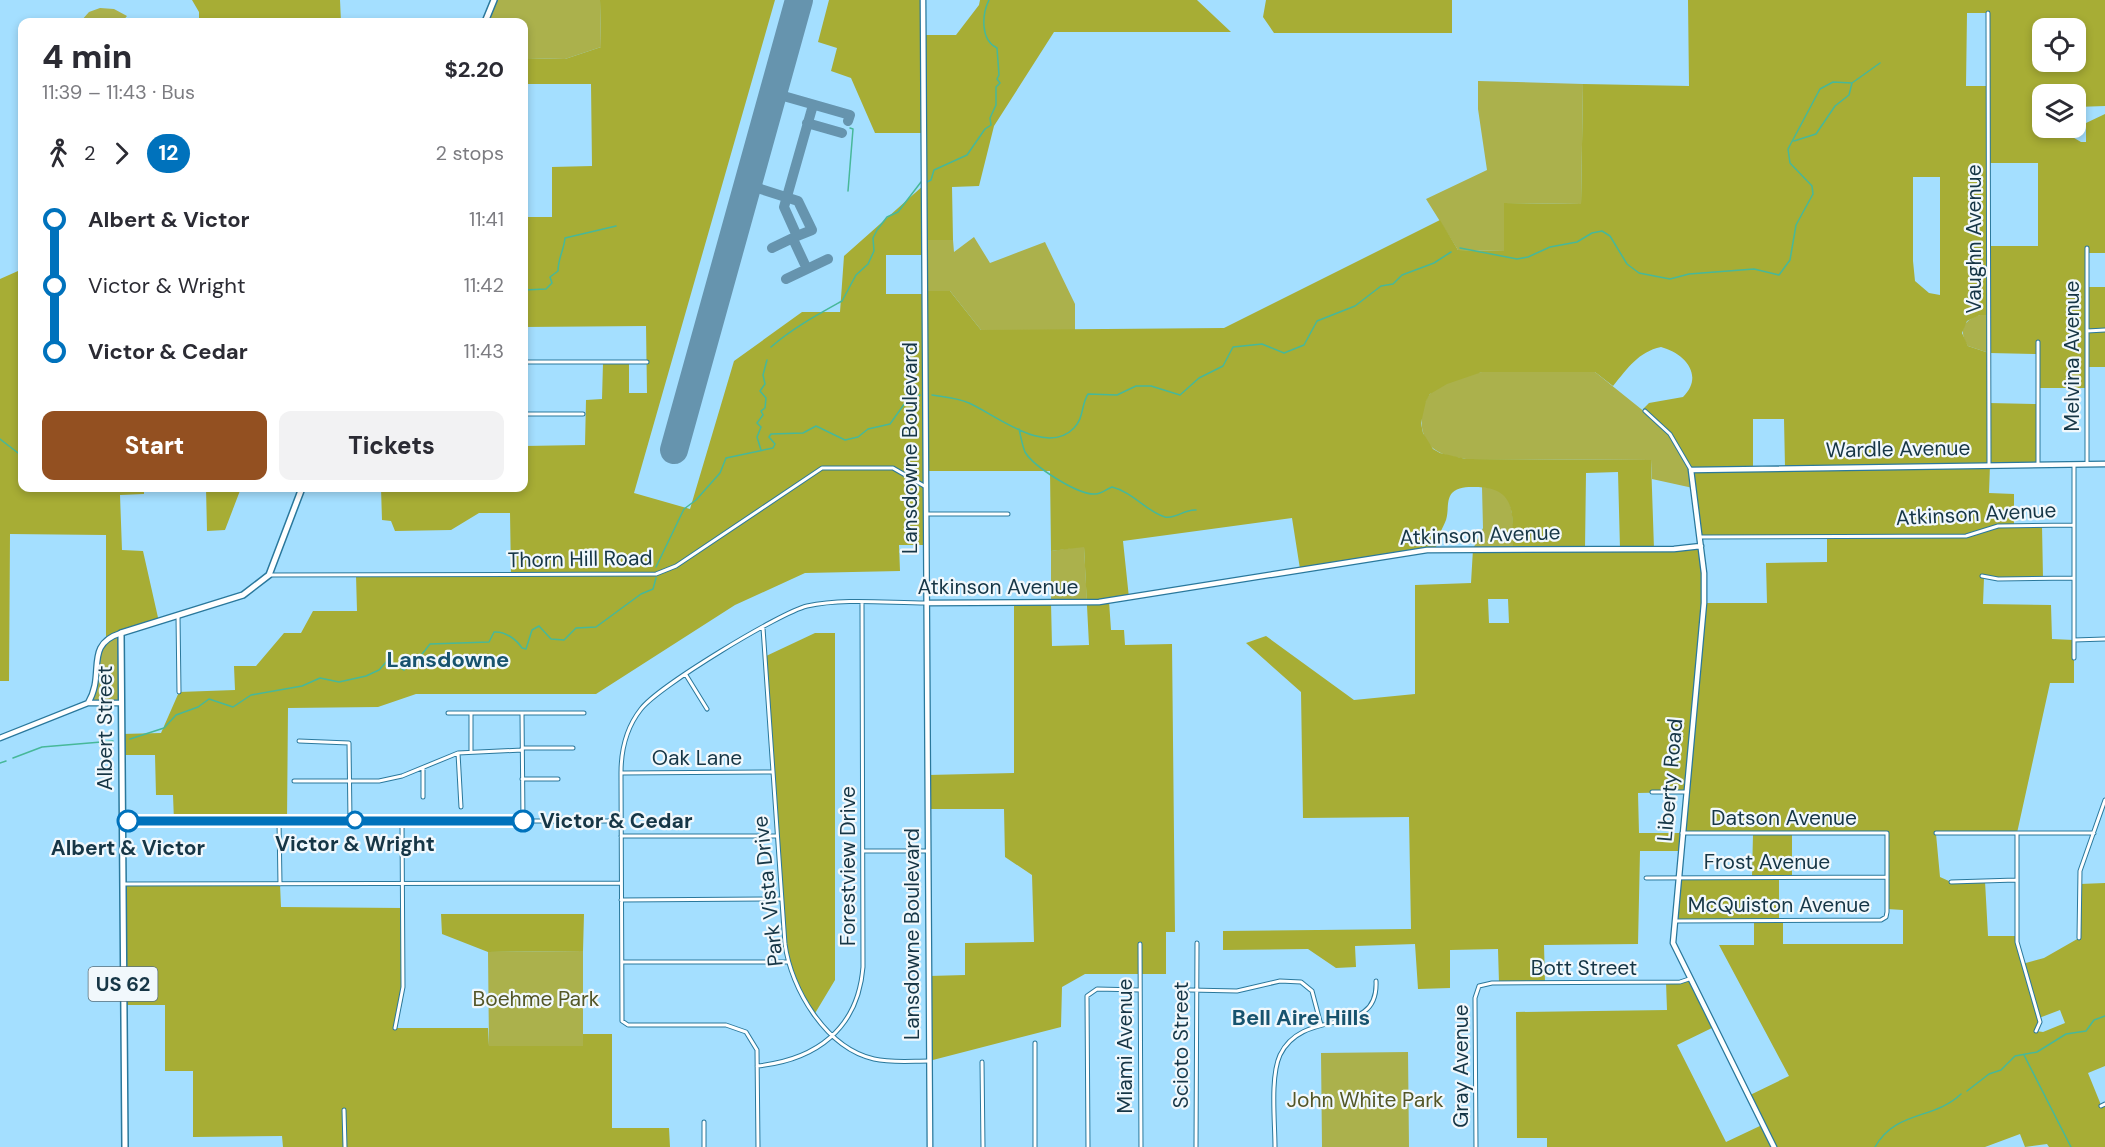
<!DOCTYPE html>
<html lang="en">
<head>
<meta charset="utf-8">
<style>
  body { margin:0; font-family:"DM Sans",sans-serif; background:#f2f2f3; color:#2b2b33; height:100vh; display:flex; flex-direction:column; font-size:22px; white-space:nowrap }
  * { box-sizing:border-box; margin:0 }
  p { font-size:20px; color:#7c7c81 }
  .icon { flex:none; width:33px; height:33px; fill:none; stroke:currentColor; stroke-width:2; stroke-linecap:round; stroke-linejoin:round }
  .map { position:relative; flex:1; overflow:hidden }
  .sheet { position:absolute; left:18px; top:18px; width:510px; height:474px; display:flex; flex-direction:column; background:#fff; border-radius:12px; box-shadow:0 3px 9px #0003 }
  .sheet>* { flex:none }
  .badge { padding:0 12px; border-radius:20px; font-size:21px; line-height:39px }
  .fabs { position:absolute; left:2032px; top:18px; display:grid; gap:12px }
  .fabs a { display:grid; place-items:center; width:54px; height:54px; border-radius:12px; background:#fff; box-shadow:0 3px 9px #0003; font-size:30px }
  .map>.badge { position:absolute; translate:-50% -50%; box-shadow:0 0 0 3px #fff }
  .legs { display:flex; align-items:center; gap:9px; height:66px; padding:0 24px; font-size:20px }
  .legs p { margin-inline-start:auto }
  .headline { display:flex; align-items:center; justify-content:space-between; height:102px; padding:0 24px }
  h1 { font-size:33px; font-weight:800; line-height:45px }
  .action { display:flex; gap:12px; margin-top:auto; padding:12px 24px }
  .action a { flex:1; height:69px; border-radius:12px; background:#935021; color:#fff; font-size:24px; font-weight:800; line-height:69px; text-align:center }
  .action a+a { background:#f2f2f3; color:#2b2b33 }
  ul { padding:0 24px; list-style:none }
  li { display:flex; align-items:center; gap:21px; height:66px; font-size:22px }
  li i { display:grid; place-items:center; width:9px; height:100%; margin:0 8px; background:currentColor }
  li i::after { content:''; width:15px; height:15px; margin:-8px; border:4px solid; border-radius:50%; background:#fff }
  li p { margin-inline-start:auto }
  li:first-child i { background:linear-gradient(#0000 50%,currentColor 0) }
  li:last-child i { background:linear-gradient(currentColor 50%,#0000 0) }
  .map>svg:first-child { display:block }
</style>
</head>
<body>
<div class="map">
<svg width="2105" height="1147" viewBox="0 0 2105 1147">
  <rect width="100%" height="100%" fill="#a4dfff"/>
  <!-- green -->
  <path fill="#abb14c" d="M494,0H600L601,47L565,59L524,58V22H485Z
    M100,8L114,9L127,16L122,22L81,21L89,12Z
    M1478,81L1583,84L1581,204L1504,203V251L1458,250L1426,199L1487,170L1478,109Z
    M974,237L990,263L1045,242L1075,304V330H981L950,291H925V240H953L954,252Z
    M1980,315H1989V353L1968,346C1958,331 1963,320 1980,315Z
    M1482,372H1595L1666,429L1689,465L1693,488L1652,479L1651,460L1466,459C1455,457 1443,456 1434,449C1418,438 1418,408 1430,394C1441,382 1467,375 1482,372Z
    M1482,487C1488,488 1495,487 1500,490C1516,499 1513,534 1513,549H1473L1483,528Z
    M1084,546L1087,603H1051V551Z
    M121,633V703H88C99,686 92,654 103,641C107,637 115,635 121,633Z
    M583,951V1046H489L488,952Z
    M1408,1052L1409,1147H1322L1321,1053Z"/>
  <!-- forest -->
  <path fill="#a7ad35" fill-rule="evenodd" d="M192,0H340L341,22H199V12Z
    M600,0H775L634,493L690,509L734,361L802,312H840L844,256L924,185V133H875L851,78L831,71L837,48L818,42L829,0H923L924,35H956L979,5L980,0H1197L1231,32H1054L994,126L979,186L952,187L953,240H925V255H886V294H925V291H950L981,330L1224,328L1440,220L1458,250L1504,251V203L1581,204L1583,84L1689,86L1688,0H2105V106L2076,107V94H2043V107H2038V126L2057,128L2081,142H2086V123L2105,114V253H2087V287H2105V367H2087V388H2038V354L1990,353L1989,403L2038,404V464L1990,465L1989,493L2014,494V526H2042L2043,578H1984L1983,604L2051,605L2052,639L2074,640V683H2050L2017,833L1936,834L1940,877L1951,882L1985,881L1988,936H2016L2022,964L2044,958L2079,938L2080,884L2105,883V1066L2088,1073L2101,1105L2105,1104V1147H2049L2047,1144L2025,1147L2020,1134L1985,1147H1547V1138H1517L1516,1012L1667,1010L1666,982L1689,979L1714,1027L1677,1045L1726,1142L1762,1125L1748,1096L1789,1076L1719,945H1754V921H1673L1677,878L1752,877L1753,834L1682,833L1680,851H1640L1638,944L1544,945L1545,983H1499L1498,949L1450,950V988L1418,989L1415,944L1355,946L1356,967L1336,968L1308,949L1223,950V931L1411,929L1409,817L1303,818L1301,692L1246,643L1266,636L1354,700L1415,694V585L1471,583L1473,549H1513C1512,514 1518,487 1474,487C1467,487 1458,487 1452,493C1446,500 1449,511 1446,520C1442,531 1436,536 1436,550L1300,569L1292,518L1123,541L1129,598L1109,601L1111,630H1124L1125,645L1172,644L1175,932H1166V974H1085L1062,987L1061,1027L929,1061V976L965,975V943L1034,942L1032,875L1005,857L1004,809H928V775L1014,773V603H1051L1052,646L1089,645L1084,547L1051,551L1050,471H927V545H899L900,571L805,573L735,605L596,694H416L378,707L288,708L287,821H174L173,795H156L155,755H121V734L161,733L179,692L235,690L234,666H256L284,633H301L313,611H357L356,575H511L510,513H479L451,530L395,531L391,521L382,520L381,488H524V446L585,445L586,400L602,399L603,363L629,362V393H647L646,326L524,327V227L526,226L524,217H552V167L592,166L591,84H524V58L565,59L601,47ZM1967,13H1988V86H1966ZM2043,28H2076V62H2043ZM1989,163H2038V246H1989ZM1913,177H1940V295L1929,293L1915,281L1913,261ZM1989,315V353L1968,346L1962,333L1967,321L1980,315ZM1661,347C1684,353 1705,375 1683,397L1649,403L1643,409C1692,447 1693,480 1700,537H1827V562L1766,563L1767,603H1704L1701,546L1654,549L1651,460L1466,459L1440,453L1433,449L1423,433L1421,423L1426,401L1430,394L1447,384L1482,372H1595L1613,386C1628,368 1638,352 1661,347ZM1753,419H1784L1785,467H1753ZM1618,472L1620,549H1585L1586,473ZM1488,599H1508L1509,623H1489ZM1685,792L1681,833H1639L1638,793ZM1792,833L1887,834V909L1903,910V944H1783V920H1779V878L1792,877ZM2060,1010L2065,1023L2043,1032L2036,1031L2039,1018Z
    M1266,0H1452V33H1274L1263,17Z
    M18,271L22,275V488H144V494L120,495L122,550L143,551L159,622L106,639V535L10,534L9,681H0V279Z
    M206,488H241L225,530L207,531Z
    M815,633H835V980L814,1015L798,990L786,955L764,657Z
    M123,884H280L281,907L402,908L403,999L396,1028H488L489,1046H583V1034H612V1128H669L670,1147H283L282,1136L193,1137V1071H165V1005H124Z
    M441,914H584L583,951L488,952L442,934Z"/>
  <g fill="none" stroke-linecap="round" stroke-linejoin="round">
    <!-- stream -->
    <path stroke="#47b899" stroke-width="1.5" d="M1794,141L1816,134L1835,106L1849,95L1852,83
      M927,182L931,180L934,170L967,155L985,129L991,125L990,118L996,105V87L1000,83L997,79L999,75L997,48C980,40 982,14 989,0
      M848,191L853,129L850,128
      M1460,248L1517,259L1528,257L1550,247L1577,242L1592,233L1602,231L1610,236L1627,264L1639,273L1670,279L1689,274L1754,269L1779,275L1790,260L1796,225L1813,194L1812,186L1790,163L1788,149L1820,89L1833,82L1852,83L1880,63
      M524,290L546,289L552,283L550,277L558,271C558,258 564,250 565,238L616,226
      M771,347C793,328 817,315 842,301L856,275L868,264L874,251L873,238L877,230L887,217L898,212L921,182
      M932,395C944,397 958,398 969,403C996,415 1046,457 1074,428C1084,418 1081,405 1088,394L1117,395L1136,386H1151L1180,395L1199,378L1223,366L1233,347L1262,344L1284,353L1304,345L1317,321L1355,306L1381,286L1393,284L1402,275L1434,263L1451,252
      M1019,429C1021,437 1022,445 1025,452C1034,467 1078,495 1095,494C1102,494 1106,489 1112,487C1133,492 1147,512 1165,517C1177,519 1184,509 1196,510
      M0,439L22,456
      M761,450L757,437L761,427L757,423L763,415L761,411L765,408L766,398L760,391L765,384L763,375L767,360
      M656,567L684,509L696,500L720,473L726,458L773,448L775,444L769,437L771,434L803,433L816,426L845,440L858,437L868,429L890,424L905,403L920,395
      M130,739L164,728L176,715L198,707L209,699L233,707L251,695L302,686L320,678L339,682L366,676L379,670L388,660L404,670L410,660L419,658L430,644L489,642L494,632C505,631 516,639 522,648L526,649L532,630L539,626L551,639L564,640L576,628L596,627L641,594L653,589L656,578
      M13,758L42,747L113,741
      M0,763L6,761
      M2024,1055L2071,1147
      M1967,1091L1989,1074L2001,1070L2015,1056L2037,1052L2066,1034L2086,1031L2094,1020L2105,1016
      M1875,1147C1896,1110 1934,1120 1961,1094"/>
    <!-- taxiway -->
    <path stroke="#6694ae" stroke-width="10" d="M773,93L850,115L848,121
      M807,123L842,133
      M748,185L798,201L812,230L797,236
      M772,248L797,236L784,207L813,105
      M807,269L828,259
      M786,279L807,269L793,239"/>
    <!-- runway -->
    <path stroke="#6694ae" stroke-width="28" d="M674,450L799,0"/>
    <!-- minor casing -->
    <g stroke="#2a789c" stroke-width="5">
      <path id="minor" d="M1988,13L1989,465
        M2087,248V464
        M2087,331L2105,330
        M2038,342V464
        M524,362H647
        M1645,411L1670,434L1691,470
        M524,414H583
        M2074,465V658
        M927,514H1008
        M1700,537L1966,536L1998,526L2074,525
        M269,575L656,574L676,566L822,468H893L926,487
        M1982,576L1998,579L2074,578
        M178,616L179,692
        M763,628L785,944C791,989 826,1048 874,1059C891,1063 911,1061 929,1061
        M2074,640L2105,639
        M686,675L707,709
        M448,713H584
        M471,713V750
        M522,713L523,821
        M299,741L349,743L350,820
        M522,748H573
        M458,753L461,807
        M423,768V797
        M621,773L772,772
        M522,779H558
        M294,781H379L402,776L458,753L522,750
        M1652,792H1685
        M122,821H621
        M279,821L280,884
        M1936,833H2094
        M2017,833V942L2040,1022L2036,1031
        M621,836H777
        M863,851H927
        M1646,878L1887,877
        M1951,882L2016,880
        M123,884L621,883
        M621,900L781,899
        M1675,921L1881,920L1886,917L1887,912V833H1682
        M2079,938L2080,871L2105,800
        M1140,944L1141,1147
        M622,962H788
        M1190,990L1237,991L1280,981L1301,982L1312,991L1321,1025
        M395,1028L403,987L402,821
        M1035,1043V1147
        M982,1062L983,1147
        M757,1066C816,1060 858,1029 863,967L862,603
        M2101,1106L2105,1104
        M344,1110L345,1147
        M704,1122V1147
        M758,1147L757,1050L746,1032L726,1025H628L622,1021L621,773C621,749 626,728 641,709C659,686 779,613 807,606C844,598 888,603 926,603
        M1088,1147L1087,996L1097,989L1140,990
        M1196,1147L1197,943
        M1275,1147C1275,1122 1270,1077 1280,1055C1304,1005 1379,1040 1376,981
        M1476,1147L1475,998L1479,986L1492,983L1680,982L1689,979"/>
    </g>
    <!-- tertiary casing -->
    <g stroke="#2a789c" stroke-width="7">
      <path id="tertiary" d="M923,0L930,1147
        M927,603L1099,602L1427,550L1674,549L1701,546
        M88,703H121
        M0,738L88,703C106,674 83,645 121,633
        M1774,1147L1673,943L1704,603V573L1691,470L2105,464"/>
    </g>
    <!-- primary casing -->
    <g stroke="#2a789c" stroke-width="8">
      <path id="primary" d="M485,22L494,0
        M125,1147L121,633L243,595L269,575L302,488"/>
    </g>
    <!-- minor -->
    <use href="#minor" stroke="#fff" stroke-width="3"/>
    <!-- tertiary -->
    <use href="#tertiary" stroke="#fff" stroke-width="4.5"/>
    <!-- primary -->
    <use href="#primary" stroke="#fff" stroke-width="5"/>
  </g>
  <g fill="none" stroke-linecap="round" stroke-linejoin="round">
    <!-- line-1 casing -->
    <g stroke="#fff" stroke-width="14">
      <path id="line-1" d="M128,821H523"/>
    </g>
    <!-- line-1 -->
    <use href="#line-1" stroke="#0072bc" stroke-width="9"/>
  </g>
  <!-- markers -->
  <g fill="#fff" stroke="#0072bc" stroke-width="3">
    <circle cx="355" cy="820" r="8"/>
    <circle cx="128" cy="821" r="10"/>
    <circle cx="523" cy="821" r="10"/>
  </g>
  <g text-anchor="middle" dominant-baseline="central" stroke-width="4.5" stroke-linejoin="round" paint-order="stroke">
    <!-- shield labels -->
    <rect fill="#f1f8fc" stroke="#58707d" stroke-width="1.5" x="88.5" y="967" width="69" height="34" rx="4.5"/>
    <g font-size="20" font-weight="bold" fill="#163646">
      <text x="123" y="984">US 62</text>
    </g>
    <!-- street labels -->
    <g font-size="21" fill="#163646" stroke="#f1f8fc">
      <text transform="translate(1974 239) rotate(-90)">Vaughn Avenue</text>
      <text transform="translate(2072 356) rotate(-90)">Melvina Avenue</text>
      <text transform="translate(910 448) rotate(-90)">Lansdowne Boulevard</text>
      <text transform="translate(1898 449) rotate(-1)">Wardle Avenue</text>
      <text transform="translate(1976 514) rotate(-3)">Atkinson Avenue</text>
      <text transform="translate(1480 535) rotate(-2)">Atkinson Avenue</text>
      <text transform="translate(580 559) rotate(-1)">Thorn Hill Road</text>
      <text x="998" y="587">Atkinson Avenue</text>
      <text transform="translate(105 728) rotate(-90)">Albert Street</text>
      <text x="697" y="758">Oak Lane</text>
      <text transform="translate(1670 780) rotate(-85)">Liberty Road</text>
      <text x="1784" y="818">Datson Avenue</text>
      <text x="1767" y="862">Frost Avenue</text>
      <text transform="translate(848 866) rotate(-90)">Forestview Drive</text>
      <text transform="translate(768 891) rotate(-96)">Park Vista Drive</text>
      <text x="1779" y="905">McQuiston Avenue</text>
      <text transform="translate(912 934) rotate(-90)">Lansdowne Boulevard</text>
      <text x="1584" y="968">Bott Street</text>
      <text transform="translate(1181 1045) rotate(-90)">Scioto Street</text>
      <text transform="translate(1125 1046) rotate(-90)">Miami Avenue</text>
      <text transform="translate(1461 1066) rotate(-90)">Gray Avenue</text>
    </g>
    <!-- stop labels -->
    <g font-size="21" font-weight="bold" fill="#163646" stroke="#f1f8fc">
      <text x="540" y="821" text-anchor="start">Victor &amp; Cedar</text>
      <text x="355" y="844">Victor &amp; Wright</text>
      <text x="128" y="848">Albert &amp; Victor</text>
    </g>
    <!-- park labels -->
    <g font-size="21" fill="#535627" stroke="#f1f8fc">
      <text x="536" y="999">Boehme Park</text>
      <text x="1365" y="1100">John White Park</text>
    </g>
    <!-- neighbourhood labels -->
    <g font-size="22" font-weight="bold" fill="#17536e" stroke="#f1f8fc">
      <text x="448" y="659">Lansdowne</text>
      <text x="1301" y="1017">Bell Aire Hills</text>
    </g>
  </g>
</svg>
<div class="fabs">
<a><svg class="icon" aria-label="locate" viewBox="0 0 24 24"><circle cx="12" cy="12" r="6"/><path d="M12 2v4M12 18v4M2 12h4M18 12h4"/></svg></a>
<a><svg class="icon" aria-label="layers" viewBox="0 0 24 24"><path d="M12 4l9 5-9 5-9-5zM3 14l9 5 9-5"/></svg></a>
</div>
<section class="sheet">
<div class="headline"><div><h1>4 min</h1><p>11:39 – 11:43 · Bus</p></div><b>$2.20</b></div>
<div class="legs"><svg class="icon" aria-label="walk" viewBox="0 0 24 24"><circle cx="13" cy="4" r="2"/><path d="M13 8l-2 6 4 7M11 14l-3 7M7 12l3-4h3l4 4"/></svg>2<svg class="icon" aria-label="forward" viewBox="0 0 24 24"><path d="M9 5l7 7-7 7"/></svg><b class="badge" style="background:#0072bc;color:#fff">12</b><p>2 stops</p></div>
<ul>
<li><i style="color:#0072bc"></i><b>Albert &amp; Victor</b><p>11:41</p></li>
<li><i style="color:#0072bc"></i><span>Victor &amp; Wright</span><p>11:42</p></li>
<li><i style="color:#0072bc"></i><b>Victor &amp; Cedar</b><p>11:43</p></li>
</ul>
<div class="action"><a>Start</a><a>Tickets</a></div>
</section>
</div>
</body>
</html>
